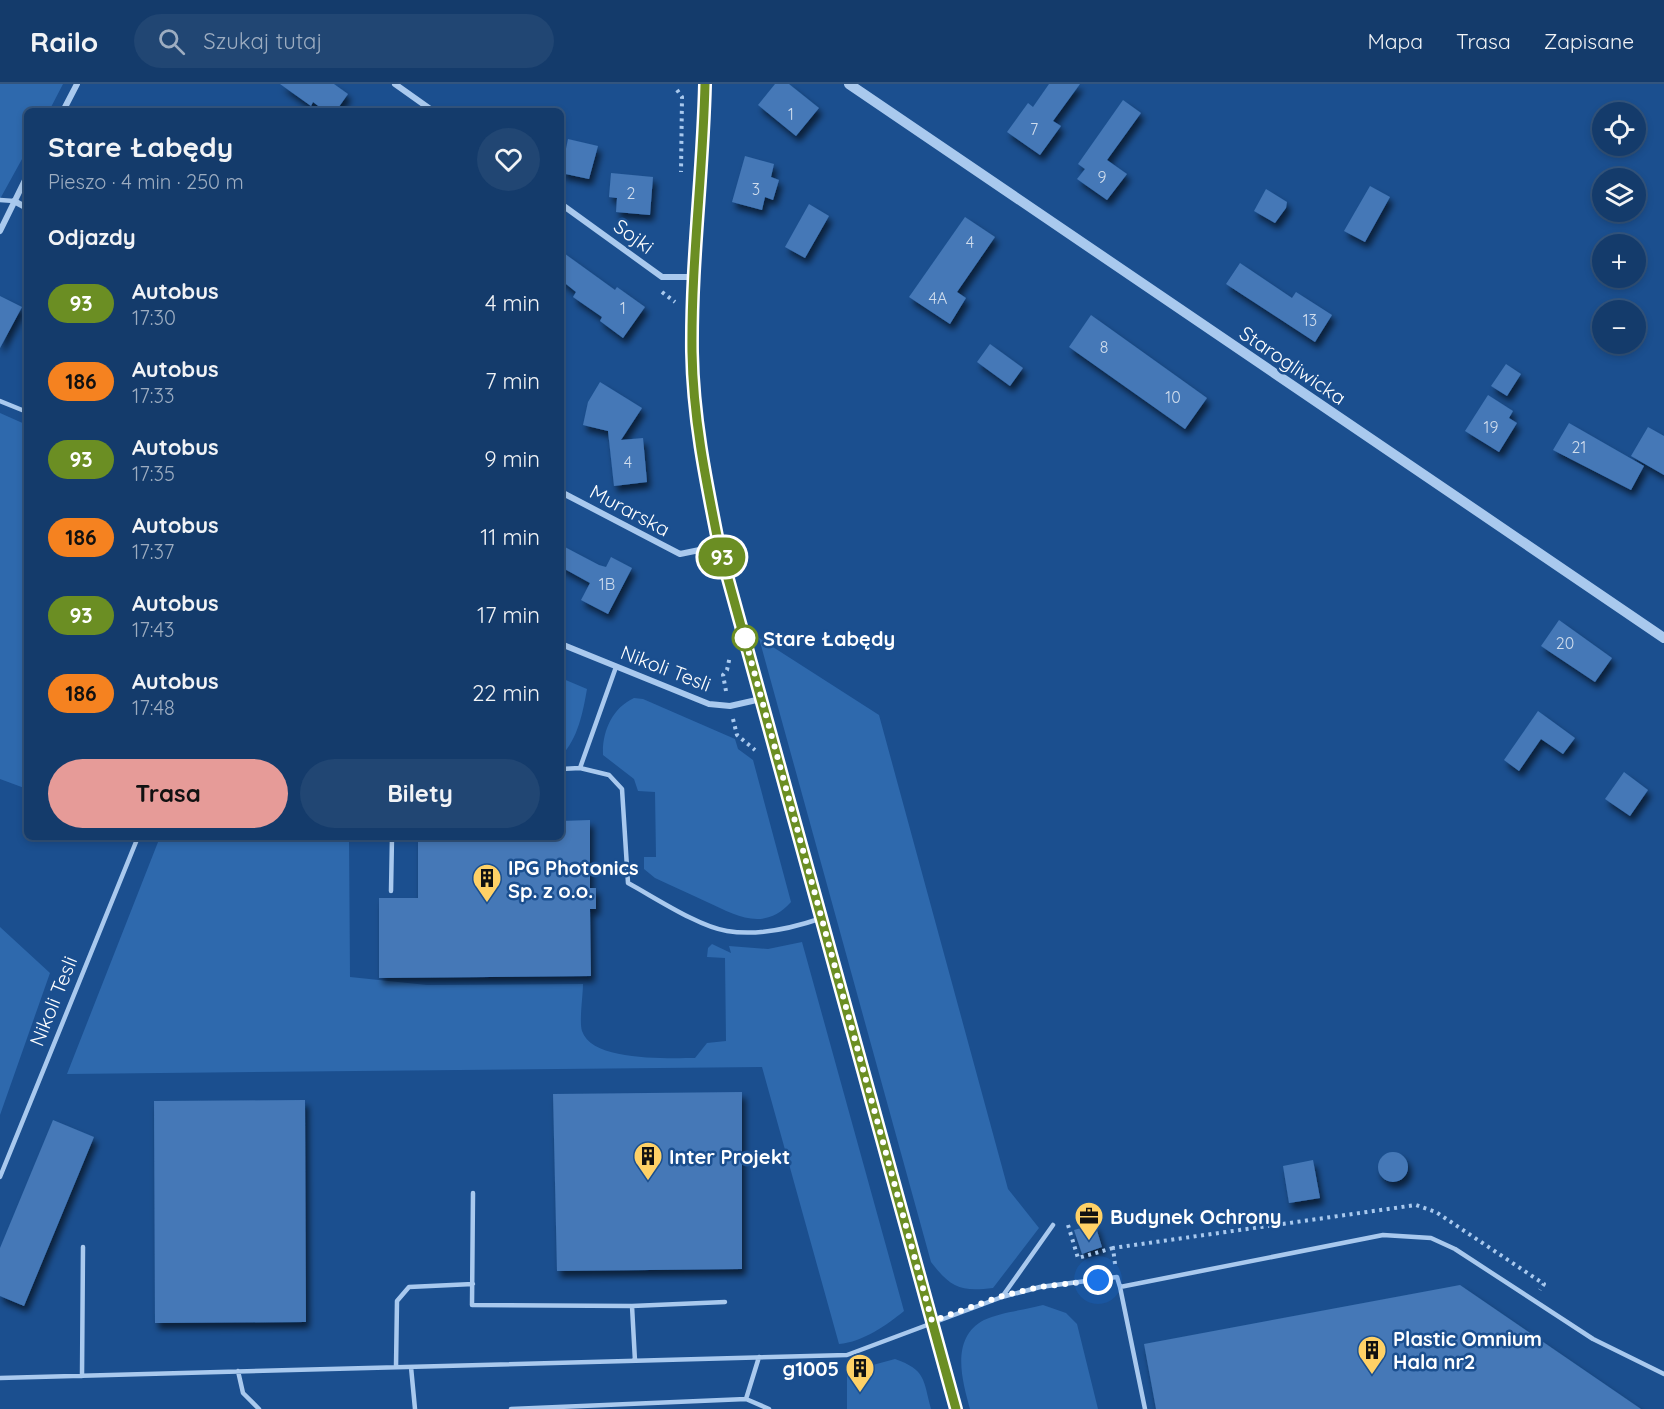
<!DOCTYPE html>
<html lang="pl">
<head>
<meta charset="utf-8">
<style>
  body { margin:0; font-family:Quicksand,sans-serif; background:#214673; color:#f1f3f6; height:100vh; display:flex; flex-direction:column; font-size:22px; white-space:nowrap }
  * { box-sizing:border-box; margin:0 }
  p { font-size:20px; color:#9dadc1 }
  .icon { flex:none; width:33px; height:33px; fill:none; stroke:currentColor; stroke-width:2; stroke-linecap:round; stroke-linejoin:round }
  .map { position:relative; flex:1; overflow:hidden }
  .sheet { position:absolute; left:24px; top:24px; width:540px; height:732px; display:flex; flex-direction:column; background:#143b6b; border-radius:9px; box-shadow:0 3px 9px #0003,0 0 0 2px #33557e }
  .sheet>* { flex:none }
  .badge { padding:0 12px; border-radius:20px; font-size:21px; line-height:39px }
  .controls { position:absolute; left:1592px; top:18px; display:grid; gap:12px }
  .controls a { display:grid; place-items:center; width:54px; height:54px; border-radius:50%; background:#143b6b; box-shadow:0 3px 9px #0003,0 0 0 2px #33557e; font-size:30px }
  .you { position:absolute; width:30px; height:30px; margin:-15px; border:4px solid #fff; border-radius:50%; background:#1a73e8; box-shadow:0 0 0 9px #1a73e833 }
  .map>.badge { position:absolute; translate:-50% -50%; box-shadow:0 0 0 3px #fff }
  h2 { padding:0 24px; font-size:22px; line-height:54px }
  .round { display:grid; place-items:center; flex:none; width:63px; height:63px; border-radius:32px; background:#214673 }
  .headline { display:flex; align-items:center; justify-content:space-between; height:102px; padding:0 24px }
  h1 { font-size:28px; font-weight:700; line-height:45px }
  .action { display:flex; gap:12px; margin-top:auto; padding:12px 24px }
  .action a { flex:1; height:69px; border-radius:36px; background:#e69b98; color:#111; font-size:24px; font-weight:700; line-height:69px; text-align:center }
  .action a+a { background:#214673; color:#f1f3f6 }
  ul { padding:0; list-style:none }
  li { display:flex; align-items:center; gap:18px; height:78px; padding:0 24px }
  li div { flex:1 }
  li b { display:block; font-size:22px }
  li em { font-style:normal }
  li .badge { min-width:66px; font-weight:700; text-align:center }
  header { display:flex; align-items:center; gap:36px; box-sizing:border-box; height:84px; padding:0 30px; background:#143b6b; border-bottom:2px solid #33557e }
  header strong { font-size:28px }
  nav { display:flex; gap:33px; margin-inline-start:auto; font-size:21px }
  .search { width:420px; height:54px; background:#214673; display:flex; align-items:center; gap:15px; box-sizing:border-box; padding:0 21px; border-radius:33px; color:#9dadc1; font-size:22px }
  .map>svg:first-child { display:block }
</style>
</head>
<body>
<header>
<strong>Railo</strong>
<div class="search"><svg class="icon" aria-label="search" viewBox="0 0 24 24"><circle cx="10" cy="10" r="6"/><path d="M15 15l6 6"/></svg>Szukaj tutaj</div>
<nav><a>Mapa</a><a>Trasa</a><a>Zapisane</a></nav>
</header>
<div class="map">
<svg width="1664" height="1325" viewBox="0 0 1664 1325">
  <defs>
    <filter id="shadow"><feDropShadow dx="3.5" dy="6" stdDeviation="3" flood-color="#0009"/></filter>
  </defs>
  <rect width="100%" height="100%" fill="#1b4f8f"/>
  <!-- green -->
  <path fill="#2e69ad" d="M0,0H63L49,27H27V66L0,115Z
    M0,329L27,341V705L0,695Z
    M759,554L879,631L1008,1105L1039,1144L993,1204C961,1208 951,1204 931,1178Z
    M561,594L587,605C583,628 578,655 561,672Z
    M634,614L643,615L735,655L738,665L753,676L791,818C764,848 737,832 707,818C690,810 672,802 655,794L644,785V773H656L655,708L638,707L634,695L603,671C602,648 612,624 634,614Z
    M160,753H349L350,893L427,901L583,900C583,911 579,938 582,947C592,978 669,974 695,974L707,959L726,957L725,874L707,873L708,864L712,860L731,869L729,862L768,865L802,858L904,1227C887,1241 863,1258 839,1260L762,983L67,990Z
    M0,843L50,889L0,1031Z
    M1043,1221L1066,1229L1077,1240L1098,1325H970C962,1296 950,1254 984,1236C1001,1228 1025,1226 1043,1221Z
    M895,1275C926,1286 923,1295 931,1325H847V1288Z"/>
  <!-- building -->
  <path fill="#4478b7" filter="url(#shadow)" d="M280,0H334L348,10L336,27H325L313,18L311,22Z
    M775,0H789L819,24L796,52L758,21Z
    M1049,0H1080L1053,37L1061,42L1040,71L1007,48L1028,19L1033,23Z
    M1123,16L1141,29L1107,76L1127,90L1107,116L1077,95L1085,85L1078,80Z
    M568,55L598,62L589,95L561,89Z
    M745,72L774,80L771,93L779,96L773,116L765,113L762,126L732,118Z
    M611,89L653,93L650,131L616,128L617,114L609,113Z
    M1370,102L1390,113L1365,158L1344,147Z
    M1266,105L1287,118L1286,124L1275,139L1254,127Z
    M809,120L829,132L805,174L785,163Z
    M965,133L995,153L957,208L966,214L950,240L909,213Z
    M561,167L615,206L617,203L645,223L623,254L600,237L602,233L573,213L576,208L561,196Z
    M1240,179L1292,214L1296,208L1332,231L1315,258L1226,200Z
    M0,212L22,223L0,264Z
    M1091,231L1207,314L1185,345L1069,263Z
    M990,260L1023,284L1010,302L977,278Z
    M1506,280L1521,290L1507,312L1491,302Z
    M600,298L642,324L621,356L643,354L647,398L614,402L608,347L583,341L588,318Z
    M1488,311L1513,327L1509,334L1517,339L1499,368L1465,347Z
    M1569,339L1644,382L1631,406L1553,366Z
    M1648,343L1664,352V391L1631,372Z
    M561,461L599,481L606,483L611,473L632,484L608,530L581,516L590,499L561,483Z
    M1559,536L1612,574L1595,598L1541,562Z
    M1538,627L1575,654L1563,670L1541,655L1519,687L1504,676Z
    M1624,688L1648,706L1630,732L1605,715Z
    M590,736V804H596V825H590L591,892L379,894V814H418V753H561V737Z
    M742,1008V1185L557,1187L553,1010Z
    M305,1016L306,1238L155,1239L154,1017Z
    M53,1036L94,1053L24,1222L0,1212V1164Z
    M1378 1083a15 15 0 1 1 30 0a15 15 0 1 1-30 0Z
    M1313,1076L1320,1114L1289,1119L1283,1082Z
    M1095,1140L1102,1163L1082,1170L1074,1146Z
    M1460,1201L1641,1325H1156L1144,1260Z"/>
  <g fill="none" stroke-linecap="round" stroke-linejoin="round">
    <!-- path -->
    <path stroke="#a9c9ee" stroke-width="4" stroke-dasharray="3 4.5" stroke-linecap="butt" d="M677,6L682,13L681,88
      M662,208L675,218
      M726,607L723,591L727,586L730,572
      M733,635L737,651L755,666
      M1068,1141L1078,1174L1113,1164
      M1115,1180L1113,1164L1416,1121L1436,1128L1544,1200L1540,1206"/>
    <!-- service -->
    <path stroke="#a9c9ee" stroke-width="4.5" d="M0,116L14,117
      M0,317L27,328
      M580,684L609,691L622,705L628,799C654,813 699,843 727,847C757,852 793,844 822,834
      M561,685L580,684L616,583
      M391,807L392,753
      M0,1093L138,753
      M473,1109L472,1221L632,1222
      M1120,1203L1145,1325
      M1002,1213L1053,1141
      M635,1277L632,1222L725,1218
      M396,1283L397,1217L409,1203L473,1200
      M411,1283L415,1325
      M238,1287L243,1309L259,1325
      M82,1292L83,1163
      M0,1294L847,1271L1002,1213L1040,1203L1117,1193L1120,1203L1383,1151L1431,1154L1455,1165L1593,1255L1664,1290
      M746,1315L759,1273
      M511,1325L746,1315L769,1325"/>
    <!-- minor -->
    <path stroke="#a9c9ee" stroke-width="6" d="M395,0L433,27
      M63,27L77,0
      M14,117L27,124
      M561,120L662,193H693
      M0,147L27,92
      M561,408L680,470L719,462
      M561,560L709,620L730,622L761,615"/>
    <!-- tertiary -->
    <path stroke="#a9c9ee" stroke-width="10" d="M705,0C703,90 691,178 692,268C694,334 706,397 719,462L956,1325
      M849,0L1664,554"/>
  </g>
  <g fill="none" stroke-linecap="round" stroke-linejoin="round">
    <!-- line casing -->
    <g stroke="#fff" stroke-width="14">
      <path id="line" d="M705,0C703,90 691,178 692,268C693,334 706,397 719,462L956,1325"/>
    </g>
    <!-- line -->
    <use href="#line" stroke="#6b8e23" stroke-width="9"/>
    <!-- walk -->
    <path stroke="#fff" stroke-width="6" stroke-dasharray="0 10.8" d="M745,554L744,551L932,1237L1002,1212L1040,1203L1098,1196"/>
  </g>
  <!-- icons -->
  <defs>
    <g id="building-pin" transform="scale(1.5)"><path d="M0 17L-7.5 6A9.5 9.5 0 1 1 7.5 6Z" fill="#ffd166" stroke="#1b4f8f"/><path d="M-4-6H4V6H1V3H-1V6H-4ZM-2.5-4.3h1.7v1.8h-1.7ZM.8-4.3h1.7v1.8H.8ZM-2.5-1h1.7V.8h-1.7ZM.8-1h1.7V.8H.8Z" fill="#111"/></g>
    <g id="office-pin" transform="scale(1.5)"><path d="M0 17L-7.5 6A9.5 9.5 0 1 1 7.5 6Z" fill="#ffd166" stroke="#1b4f8f"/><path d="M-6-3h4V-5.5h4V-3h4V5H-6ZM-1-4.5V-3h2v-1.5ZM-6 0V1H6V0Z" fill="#111"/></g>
  </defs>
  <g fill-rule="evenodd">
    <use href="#building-pin" x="487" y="794"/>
    <use href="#building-pin" x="648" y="1072"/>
    <use href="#office-pin" x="1089" y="1132"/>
    <use href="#building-pin" x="1372" y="1266"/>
    <use href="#building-pin" x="860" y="1284"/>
  </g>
  <!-- markers -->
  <circle fill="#fff" stroke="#6b8e23" stroke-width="3" cx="745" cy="554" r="12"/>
  <g text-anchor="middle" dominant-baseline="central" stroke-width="5" stroke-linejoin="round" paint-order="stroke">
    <!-- number labels -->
    <g font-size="16" fill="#d0dded">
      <text x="791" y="30">1</text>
      <text x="1034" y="45">7</text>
      <text x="1102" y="93">9</text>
      <text x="756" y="105">3</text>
      <text x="631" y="109">2</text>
      <text x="970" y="158">4</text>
      <text x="938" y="214">4A</text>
      <text x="623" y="224">1</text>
      <text x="1310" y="236">13</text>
      <text x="1104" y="263">8</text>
      <text x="1173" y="313">10</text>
      <text x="1491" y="343">19</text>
      <text x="1579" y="363">21</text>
      <text x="628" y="378">4</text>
      <text x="607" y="500">1B</text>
      <text x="1565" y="559">20</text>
    </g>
    <!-- street labels -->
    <g font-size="20" fill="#fff" stroke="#1b4f8f">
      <text transform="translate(634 152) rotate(36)">Sojki</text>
      <text transform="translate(1293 281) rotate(34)">Starogliwicka</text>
      <text transform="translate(630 426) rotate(28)">Murarska</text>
      <text transform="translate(666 584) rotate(21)">Nikoli Tesli</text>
      <text transform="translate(53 917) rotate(-68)">Nikoli Tesli</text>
    </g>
    <!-- stop labels -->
    <g font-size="20" font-weight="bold" fill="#fff" stroke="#1b4f8f" text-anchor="start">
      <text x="763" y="554">Stare Łabędy</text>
    </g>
    <!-- poi labels -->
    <g font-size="20" font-weight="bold" fill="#fff" stroke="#1b4f8f" text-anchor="start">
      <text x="508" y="783">IPG Photonics<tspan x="508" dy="23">Sp. z o.o.</tspan></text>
      <text x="669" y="1072">Inter Projekt</text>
      <text x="1110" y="1132">Budynek Ochrony</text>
      <text x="1393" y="1254">Plastic Omnium<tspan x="1393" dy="23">Hala nr2</tspan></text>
      <text x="839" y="1284" text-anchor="end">g1005</text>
    </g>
  </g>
</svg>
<div class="controls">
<a><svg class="icon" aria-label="locate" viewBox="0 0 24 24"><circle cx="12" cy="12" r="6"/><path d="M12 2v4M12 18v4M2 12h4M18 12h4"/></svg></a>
<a><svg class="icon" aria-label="layers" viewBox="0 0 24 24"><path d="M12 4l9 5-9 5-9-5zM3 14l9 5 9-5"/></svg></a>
<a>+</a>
<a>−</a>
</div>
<div class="you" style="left:1098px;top:1196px"></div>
<b class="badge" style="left:722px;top:473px;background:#6b8e23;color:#fff">93</b>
<section class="sheet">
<div class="headline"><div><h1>Stare Łabędy</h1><p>Pieszo · 4 min · 250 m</p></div><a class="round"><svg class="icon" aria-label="heart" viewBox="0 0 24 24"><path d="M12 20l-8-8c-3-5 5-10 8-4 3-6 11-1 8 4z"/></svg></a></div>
<h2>Odjazdy</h2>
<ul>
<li><span class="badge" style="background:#6b8e23;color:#fff">93</span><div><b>Autobus</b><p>17:30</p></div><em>4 min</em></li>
<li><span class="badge" style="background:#f58220;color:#111">186</span><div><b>Autobus</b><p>17:33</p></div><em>7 min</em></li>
<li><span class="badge" style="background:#6b8e23;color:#fff">93</span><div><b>Autobus</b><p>17:35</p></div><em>9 min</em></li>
<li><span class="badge" style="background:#f58220;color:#111">186</span><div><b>Autobus</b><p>17:37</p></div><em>11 min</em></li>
<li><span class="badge" style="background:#6b8e23;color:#fff">93</span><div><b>Autobus</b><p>17:43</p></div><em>17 min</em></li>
<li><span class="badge" style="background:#f58220;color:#111">186</span><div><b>Autobus</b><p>17:48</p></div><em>22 min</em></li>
</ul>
<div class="action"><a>Trasa</a><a>Bilety</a></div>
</section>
</div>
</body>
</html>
